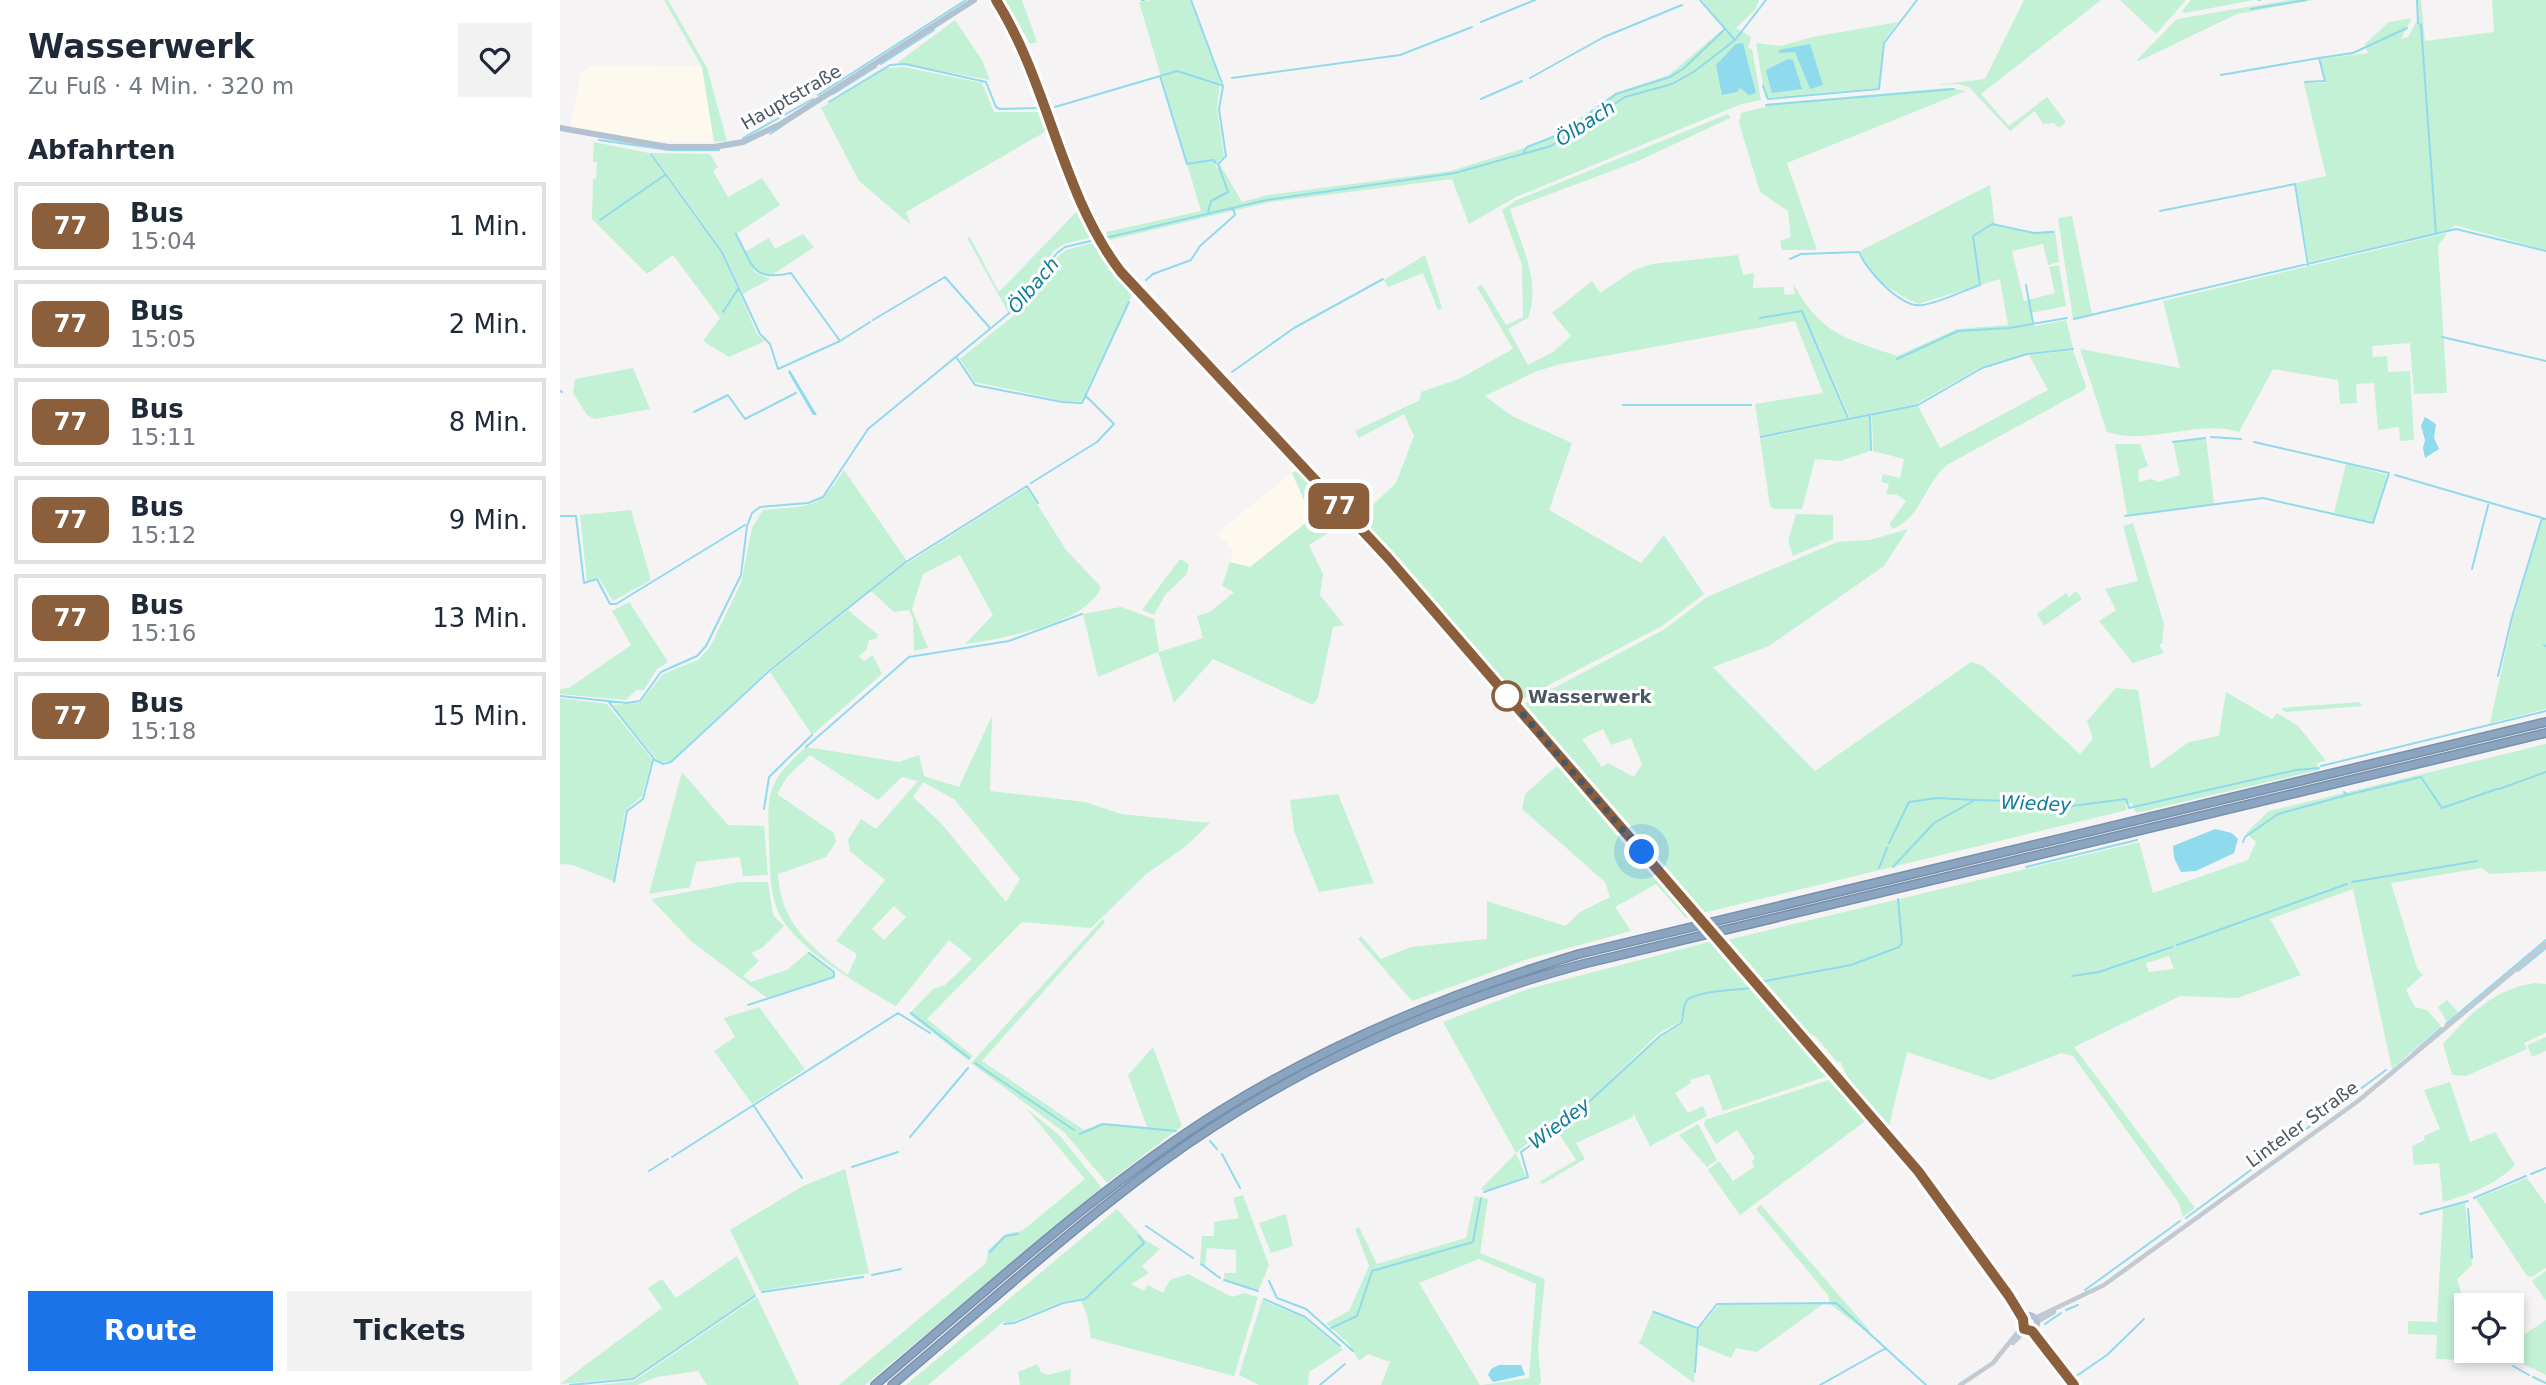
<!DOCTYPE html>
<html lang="de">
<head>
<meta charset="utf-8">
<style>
  body { margin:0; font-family:"DejaVu Sans",sans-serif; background:#f2f2f3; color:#1f2937; height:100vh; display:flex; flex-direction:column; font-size:26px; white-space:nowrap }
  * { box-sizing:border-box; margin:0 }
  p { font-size:23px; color:#747a83 }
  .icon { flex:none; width:38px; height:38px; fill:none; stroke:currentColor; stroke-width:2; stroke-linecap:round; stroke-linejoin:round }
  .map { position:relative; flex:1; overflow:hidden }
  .side { display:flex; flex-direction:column; background:#fff; width:560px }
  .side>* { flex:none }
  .badge { padding:0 14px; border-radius:10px; font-size:24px; line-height:46px }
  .tools { position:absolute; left:1894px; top:1293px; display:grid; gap:14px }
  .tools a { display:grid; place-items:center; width:70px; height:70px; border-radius:0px; background:#fff; box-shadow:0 4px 10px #0003; font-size:35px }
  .you { position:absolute; width:35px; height:35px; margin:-18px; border:5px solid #fff; border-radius:50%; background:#1a73e8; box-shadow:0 0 0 10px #1a73e833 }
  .map>.badge { position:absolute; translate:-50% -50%; box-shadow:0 0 0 4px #fff }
  h2 { padding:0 28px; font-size:26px; line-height:63px }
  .round { display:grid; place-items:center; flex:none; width:74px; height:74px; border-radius:0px; background:#f2f2f3 }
  .overview { display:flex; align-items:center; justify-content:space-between; height:119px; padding:0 28px }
  h1 { font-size:33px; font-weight:700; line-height:52px }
  .primary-button { display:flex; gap:14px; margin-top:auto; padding:14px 28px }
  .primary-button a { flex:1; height:80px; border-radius:0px; background:#1a73e8; color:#fff; font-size:28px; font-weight:700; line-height:80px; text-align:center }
  .primary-button a+a { background:#f2f2f3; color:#1f2937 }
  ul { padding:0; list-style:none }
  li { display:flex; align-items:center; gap:21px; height:88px; margin:0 14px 10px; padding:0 14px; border:4px solid #e0e1e3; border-radius:0px }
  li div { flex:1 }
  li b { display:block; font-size:26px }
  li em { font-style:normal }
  li .badge { min-width:77px; font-weight:700; text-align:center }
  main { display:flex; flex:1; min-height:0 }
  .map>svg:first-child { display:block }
</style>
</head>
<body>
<main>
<section class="side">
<div class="overview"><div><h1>Wasserwerk</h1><p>Zu Fuß · 4 Min. · 320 m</p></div><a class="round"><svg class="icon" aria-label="heart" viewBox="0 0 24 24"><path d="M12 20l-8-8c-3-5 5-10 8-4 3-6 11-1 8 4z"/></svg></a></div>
<h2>Abfahrten</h2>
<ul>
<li><span class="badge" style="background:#8b5e3c;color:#fff">77</span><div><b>Bus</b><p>15:04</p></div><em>1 Min.</em></li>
<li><span class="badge" style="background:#8b5e3c;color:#fff">77</span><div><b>Bus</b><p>15:05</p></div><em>2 Min.</em></li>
<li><span class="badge" style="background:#8b5e3c;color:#fff">77</span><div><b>Bus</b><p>15:11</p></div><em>8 Min.</em></li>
<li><span class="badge" style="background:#8b5e3c;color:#fff">77</span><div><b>Bus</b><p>15:12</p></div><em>9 Min.</em></li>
<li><span class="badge" style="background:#8b5e3c;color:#fff">77</span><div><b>Bus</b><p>15:16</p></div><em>13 Min.</em></li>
<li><span class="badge" style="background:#8b5e3c;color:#fff">77</span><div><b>Bus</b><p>15:18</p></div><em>15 Min.</em></li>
</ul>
<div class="primary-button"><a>Route</a><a>Tickets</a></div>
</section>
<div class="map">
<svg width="1986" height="1385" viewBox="0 0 1986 1385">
  <rect width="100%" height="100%" fill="#f5f3f3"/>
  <!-- commercial -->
  <path fill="#fdf9ef" d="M44,65L142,67L154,142L88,141L10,127L21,74L29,66Z
    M732,473L752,518L690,567L670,562L673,549L657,533Z"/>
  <!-- green -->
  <path fill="#c3f1d5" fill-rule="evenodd" d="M104,0H108L147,68L167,141L154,142L142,67Z
    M445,0H462L477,42L470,44Z
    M592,0H630L660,80L657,109L664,156L655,164L657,168L661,166L682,202L708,195L891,171L961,149L1001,132L1055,93L1109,75L1162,30L1170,34L1142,0H1199L1195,10L1176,28L1191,37L1188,48L1192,49L1201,100L1181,104L956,197L909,224L892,179L710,202L550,240L546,232L641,211L579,2Z
    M1464,0H1541L1421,94L1449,126L1487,97L1506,122L1499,128L1494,123L1483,124L1475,111L1450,131L1409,87L1398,84L1375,85L1425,79Z
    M1560,0H1626L1596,34Z
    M1631,0H1694L1625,13L1622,11Z
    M1729,0H1753L1677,14L1579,61L1577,60L1617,19Z
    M1858,0H1861L1865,41L1934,32L1932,0H1986V250L1894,225L1890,230L1749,262L1736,183L1766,176L1744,83H1766L1760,59L1808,53L1805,44L1829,22L1852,18L1841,39L1848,37L1859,17Z
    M395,20L422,60L430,80L337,63Z
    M1338,22L1323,42L1319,88L1205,98L1196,43L1220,46L1253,37Z
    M344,67L422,83L434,112H484L490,129L346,212L351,225L299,181L261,108L326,68Z
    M1388,88L1406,91L1227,163L1257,250H1222L1220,241L1231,237L1228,211L1200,192L1179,123L1181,113L1205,107V104Z
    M1168,114L1170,118L1078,161L950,209C960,244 982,281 968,318L948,329L968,365L993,352L1011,336L992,313L1032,281L1040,293L1074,270L1092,264L1178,255L1183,275L1194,273L1193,288L1223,287L1225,295L1235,294L1233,283C1261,335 1285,338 1337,356L1397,329L1448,325L1440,279L1358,304C1333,292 1309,278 1300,251L1430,185L1435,226L1472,233L1495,230L1499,262L1488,265L1483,244L1452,251L1464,301L1495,293L1489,267L1499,265L1506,306L1471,313L1474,326L1506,320L1513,348L1467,353L1421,367L1356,404L1290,418L1246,317L1288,419L1200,437L1195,404L1263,393L1235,321L1001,364L977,371L925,396L952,416L1012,443L989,510L1081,563L1104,535L1144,594L1102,626L960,700L803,520L802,515L836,483L854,436L844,414L799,438L795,431L860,400L861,392L899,379L953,349L917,287L922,285L946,325L963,317L962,265L942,210L957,200Z
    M34,142L89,153L162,253L197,334L205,341L169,357L143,341L160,318L113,255L87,274L32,219L33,179H36L37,162H33Z
    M92,153L150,154L158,167L153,171L168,197L202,178L220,205L176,234L185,252L209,238L215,249L243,234L254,247L209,277L196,271L189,259L195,272L210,279L183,294L163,251Z
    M521,207L533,237L504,244L495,250L448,312L407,238L410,237L439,292Z
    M1512,216L1532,314L1513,319L1498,218Z
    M1887,233L1878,246L1887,393L1854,394L1850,343L1812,346L1813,357L1827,356L1828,372L1850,371L1854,440L1840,441L1839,427L1818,430L1814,383L1796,384L1797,403L1780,404L1778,380L1713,369L1679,432C1637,419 1590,446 1547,432L1520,349L1620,368L1603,301Z
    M536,242L548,264L573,293L521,401H503L415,382L400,359L453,316L499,255L506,250Z
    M865,255L882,308L878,310L863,273L828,287L824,280Z
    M1513,350L1526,386L1524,390L1387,465C1365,483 1360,520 1332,529L1330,523L1346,501L1336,494L1326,495L1329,484L1321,482L1323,474L1340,478L1344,459L1313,451L1312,415L1358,406L1380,448L1488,390L1469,355Z
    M73,368L90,409L35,419L27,415L13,393L15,379Z
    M1309,416L1310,451L1280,461L1255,459L1242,509H1214L1210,506L1200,439Z
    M1646,438L1654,504L1567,515L1555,444H1580L1588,466L1578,470L1579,482L1592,479L1598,482L1620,475L1613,442Z
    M1786,464L1827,475L1813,522L1774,513Z
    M284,470L347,561L208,670L111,761L99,762L51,705L80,703L103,674L138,660L150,647L181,583L192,528L203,510C250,505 257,512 284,470Z
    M738,470L788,520L749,545L763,574L760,595L784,625L773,627L758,698L753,705L653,659L614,703L598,652L538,677L523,614L561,607L594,619L599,652L643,638L637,616L650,612L674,592L662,586L670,562L690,567L752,518L732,473Z
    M467,488L506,550L541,587C527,624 440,639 405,644L433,615L400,555L363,574L352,609L368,648L354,651L353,619L349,610L334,612L311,591L346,564Z
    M71,510L91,580L53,601L38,577L27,582L20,515Z
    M1236,514L1273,515V539L1233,556L1228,541Z
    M1982,519L1986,520V709L1930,723L1953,618Z
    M1573,523L1604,624L1602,643L1599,645L1604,653L1573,663L1539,621L1556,610L1545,589L1578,581L1563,526Z
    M1348,529L1324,566L1209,646L1153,667L1255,771L1411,662L1423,666L1520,754L1533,739L1527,721L1556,688L1578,690L1591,769L1629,742L1659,736L1666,692L1712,719L1717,713L1738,726L1766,761L1757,763L1759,770L1576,813L1572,803L1565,804L1567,810L1143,913L964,704L1105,629L1147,597L1277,542L1310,540ZM1043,729L1051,745L1071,738L1082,764L1074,777L1048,763L1042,767L1022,739Z
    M620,559L629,564L627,574L605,595L594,615L582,610Z
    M1516,591L1522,599L1484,626L1477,614L1506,593L1509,597Z
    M69,602L108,662L97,669L84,690H77L65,700L0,694V689L9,688L71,645L52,611Z
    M288,610L318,635L316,639L309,640L306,650L299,656L304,661L313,655L322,674L252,735L210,672Z
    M0,698L47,704L92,759L82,796L65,811L53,881L13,865L0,864Z
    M1800,702L1802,706L1725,712L1721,708Z
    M432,716L430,791L525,802L561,814L650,823L626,846L585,875L531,928L462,922L367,1019L413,1056L409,1061L349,1014L373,989L385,985L412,959L389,940L336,1006C302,986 232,948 217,909C209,889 210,862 209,840C207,789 209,781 246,747L339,762L359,755L364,776L399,787ZM250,755L318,800L342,777L358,781L316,829L301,819L288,840L290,851L325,880L276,941L297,954L288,975C251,948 220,922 218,874L266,857L276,842L274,833L217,794L227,777ZM363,782L394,799L460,879L446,902L380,822L353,797ZM334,906L346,917L324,940L312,929Z
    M1986,744V871L1929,874L1922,868L1831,883L1857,968L1863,975L1846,990L1855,1007L1867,1010L1881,1026L1832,1069L1793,889L1710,919L1741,975L1677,998L1620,996L1514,1047L1635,1208L1623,1217L1619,1203L1513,1056L1501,1053L1431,1080L1347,1052L1329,1126L1288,1078L1280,1061L1278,1063L1256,1037L1244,1031L1167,940L1579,842L1593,893L1688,860L1696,842L1686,833L1709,811ZM1609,956L1614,969L1589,972L1586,963Z
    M1000,763L1132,916L1126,918L1096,884L1055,907L1071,931L968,959L852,1001L798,939L801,936L821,959L851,947L927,939V901L1005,926L1020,912L1050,897L1045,882L962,809L965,794Z
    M122,772L168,825L204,826L208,875L183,876L180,857L136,862L130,887L89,894Z
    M778,794L814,883L759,892L734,831L730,800Z
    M180,882H208L213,915L224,926L202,948L191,953L199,961L183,976L191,982L227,970L248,952L273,973L274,977L207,998L132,942L91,899Z
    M543,919L545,922L422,1061L524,1130L542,1123L587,1127L568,1075L593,1047L622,1126L547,1183L504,1132L411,1063Z
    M1153,941L1270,1074L1268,1076L1163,1111L1149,1074L1130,1080L1131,1083L1115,1093L1128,1113L1143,1106L1147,1116L1090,1146L1073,1113V1117L1016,1143L1025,1159L983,1184L979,1182L1016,1160L996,1129C1038,1100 1078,1045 1121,1025L1126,999L1120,1022L1099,1033L1035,1095L995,1126L992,1123L956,1153L966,1177L929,1190H920L956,1153L883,1022L968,989Z
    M1975,983L1986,984V1033L1964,1043L1967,1049L1906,1076L1892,1075L1883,1044C1910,1014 1934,989 1975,983Z
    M1887,1000L1898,1012L1887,1022L1878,1007Z
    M199,1007L245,1069L192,1104L154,1051L175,1037L164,1018Z
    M1986,1037V1051L1972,1057L1967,1045Z
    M1272,1079L1308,1119L1180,1215L1148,1170L1159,1161L1173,1181L1194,1167L1192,1161L1195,1158L1177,1130L1156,1144L1144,1125L1145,1120Z
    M1890,1082L1910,1142L1935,1132L1955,1165C1937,1184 1908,1195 1883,1202L1879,1163L1854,1165L1852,1146L1865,1140L1864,1136L1880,1129L1864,1090Z
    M466,1108L500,1136L542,1188L305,1385H279L426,1263L428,1250L446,1234L462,1231L525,1179Z
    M1138,1124L1157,1160L1147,1167L1119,1135Z
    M285,1169L309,1273L200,1291L170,1230L243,1186Z
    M1967,1178L1986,1204V1268L1972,1277L1967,1276L1916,1199Z
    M683,1195L709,1265L698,1291L665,1280L664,1273H676V1250L647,1248L645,1267L640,1263L642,1236H654V1222L679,1218L673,1198Z
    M915,1196L928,1199L920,1253L985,1279L978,1349L981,1381L979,1385H922L969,1378L976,1284L919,1259L859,1283L920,1385H821L830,1362L808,1354L799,1361L789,1344L766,1323L789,1311L809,1266L795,1229L799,1227L817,1264L906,1238Z
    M1905,1203L1912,1265L1897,1279L1906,1307V1351H1927L1930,1361L1876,1359L1877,1335L1848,1334V1321L1877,1322L1883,1209Z
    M1201,1205L1310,1331L1308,1333L1270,1304L1268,1295L1196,1209Z
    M557,1209L585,1240L600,1249L582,1266L589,1273L571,1284L584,1291L588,1285L603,1293L610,1280L628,1274L672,1297L684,1293L698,1297L674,1376L531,1338L527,1315L520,1299L501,1302L449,1323L443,1322L368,1385H346Z
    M726,1214L733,1246L711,1253L699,1223Z
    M177,1256L196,1295L73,1378L0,1384L102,1308L88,1288L102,1279L116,1298Z
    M1986,1271V1301L1972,1281Z
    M197,1297L239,1385H147L138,1371L97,1377L77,1385H38L74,1381Z
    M702,1300L744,1318L783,1350L749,1372L748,1385H699L679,1375Z
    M1263,1304L1197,1352L1176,1348L1171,1358L1136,1344L1134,1383L1078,1342L1081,1340L1093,1310L1138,1329L1159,1305Z
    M1986,1320V1375L1935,1351H1951V1325L1956,1321L1965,1334Z
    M477,1364L481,1372L488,1375L511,1369L510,1385H460L458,1372Z"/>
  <!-- water -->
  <path fill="#90daee" d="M1183,43L1196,93L1189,95L1180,88L1177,92L1162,95L1156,65L1176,44Z
    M1250,44L1263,85L1250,89L1235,52L1219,53V50Z
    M1228,59L1233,60L1242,89L1212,93L1206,70Z
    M230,370L257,415H253L228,372Z
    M1865,417L1876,424L1874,438L1879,449L1865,458L1863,448L1865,440L1861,426Z
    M1655,829L1672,833L1678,839L1674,853L1636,871L1621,872L1614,858L1613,846Z
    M939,1365H961L965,1375L933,1382L928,1375L931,1369Z"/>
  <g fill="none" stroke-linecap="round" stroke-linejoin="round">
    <!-- stream -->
    <path stroke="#90daee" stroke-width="2" d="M582,0H584
      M631,0L663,86L659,109L666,156L658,164L668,192L651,201L648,212
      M1140,0L1174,39
      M1699,0H1700
      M1857,0L1858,23L1861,25L1876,234
      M1691,9L1746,0
      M921,22L975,0
      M462,36L490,106
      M460,49L481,105
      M321,64L374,30
      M1661,75L1759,58
      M600,76L627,164L653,160L656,163
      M672,78L840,55L912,27
      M970,78L1044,37L1122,5
      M1745,82L1765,81L1759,58L1793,53L1847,28
      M1203,86L1208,99L1319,89L1324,43L1357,0
      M273,94L316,67
      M258,95L406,0
      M921,99L962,81
      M269,102L330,65L345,64L426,82L436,107L440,109L481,108
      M1206,105L1394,89
      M495,107L617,71L661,85
      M210,134L221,127
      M183,138L253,99
      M39,140L109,150H159
      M963,153L967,147L1001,134L1056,94L1110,77L1123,69L1164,30
      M91,154L162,252L200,334L210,344L218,369L280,341L310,322
      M1600,211L1735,184L1748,265
      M40,220L105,175
      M176,234C193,265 191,282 231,273L280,341
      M545,238L706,200L895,173L991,146L1065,97L1112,84L1135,71L1175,40L1206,0
      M1230,259L1241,254L1299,252C1306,270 1341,309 1363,305C1382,302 1402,291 1420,285L1413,236L1432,224L1474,233L1493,232
      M586,280L593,274L631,260L640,246L675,215L673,208
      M1466,285L1473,323
      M163,312L178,289
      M1200,318L1242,311L1288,418
      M1514,319L1896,229L1986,251
      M313,320L385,277L430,328
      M1882,337L1986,361
      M397,358L415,385L502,402L522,403L569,302
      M1337,359L1398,331L1449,328L1507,318
      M672,372L734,328L823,279
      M0,391L2,392
      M1063,405H1191
      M134,412L168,395L185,419L236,393
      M1310,416L1311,450
      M1201,437L1358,405L1422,368L1467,354L1513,349
      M1651,437L1681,439
      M1613,442L1645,438
      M1694,442L1829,473
      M1835,475L1986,519
      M471,483L537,442L554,424L525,395
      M0,516H16L24,583L37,579L50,604H56L185,525
      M1565,516L1703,498L1813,523L1829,473
      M1912,569L1929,502
      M1984,645L1986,646
      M1938,676L1952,617L1982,518
      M0,696L67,703L80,701L101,672L137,656L146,646L181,575L187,526L192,513L200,507L248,503L263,497L308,429L453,310L497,253L505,247L539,239
      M48,701L95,760L103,764L111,762L209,671L346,562L467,486L478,503
      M246,747L349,657L449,641L522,614
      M1761,766L1986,711
      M1939,789L1986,772
      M1784,792L1787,795L1861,777L1882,808L1937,789
      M204,809L209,777L252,735
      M1683,842L1685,837L1718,814L1787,795
      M1329,843L1349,802L1377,798L1414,800
      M1333,867L1374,823L1415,800L1487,802L1504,807L1566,799L1569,808L1736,770L1759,768
      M1466,867L1577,840
      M1319,868L1327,848
      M54,882L67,811L83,799L93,760
      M1792,882L1917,861
      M1617,945L1787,884
      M1958,971L1986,948
      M1512,976L1539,972L1612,947
      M1205,981L1291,965L1339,947L1342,943L1338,899
      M188,1005L274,977V972L249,953
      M351,1013L409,1058
      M1886,1024L1986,940
      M1853,1053L1881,1028
      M415,1063L514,1130
      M194,1106L242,1178
      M1317,1116L1362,1169L1407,1231
      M520,1134L543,1124L616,1131
      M350,1137L408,1068
      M650,1141L657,1149
      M662,1154L680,1188
      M112,1157L338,1013L370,1033
      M292,1167L338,1152
      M89,1171L108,1159
      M1971,1174L1986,1168
      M1360,1179L1452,1305
      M924,1192L968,1177L961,1152L1020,1110L1100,1036L1121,1023C1124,1017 1122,1008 1126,1002C1131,991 1178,990 1191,988
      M1914,1198L1966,1176
      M1908,1209L1912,1258
      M1860,1214L1908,1201
      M1626,1218L1826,1070
      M586,1226L633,1258
      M430,1252L445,1236L458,1234
      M641,1264L660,1278
      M312,1275L341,1269
      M664,1280L698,1291
      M709,1281L717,1298L746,1309L793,1351
      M1525,1290L1620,1221
      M202,1292L303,1277
      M704,1299L745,1317L780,1346
      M1506,1310L1518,1305
      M1094,1312L1137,1328
      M444,1324L454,1323L503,1303L525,1299L584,1243L578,1235
      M1485,1324L1501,1313
      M771,1328L797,1316L812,1271L913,1242L921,1198
      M1953,1366L1969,1375
      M1135,1372L1138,1328L1157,1304L1276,1303L1366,1385
      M1515,1377L1547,1355L1584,1319
      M1973,1377L1986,1383
      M10,1385L73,1379L195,1296
      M760,1385L785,1364
      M1260,1385L1326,1348
      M1505,1385L1508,1383"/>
    <!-- highway casing -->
    <g stroke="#7690ad" stroke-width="10">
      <path id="highway" d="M315,1385C427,1291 536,1189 660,1111C773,1041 892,992 1019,954L1986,722
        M332,1385C421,1310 508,1231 602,1162C729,1070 872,1005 1023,964L1986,733"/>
    </g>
    <!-- minor -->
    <path stroke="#c1cad2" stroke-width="4.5" d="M1475,1318L1544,1285L1798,1101L1986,944
      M1477,1322L1494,1312
      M1453,1343L1466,1330
      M1400,1385L1433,1363L1462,1327"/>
    <!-- major -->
    <path stroke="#b3c2d1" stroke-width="6" d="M436,0L467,56L520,195L552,261L595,311L829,559L1134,912
      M0,128L108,147H154L183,142L221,124L414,0
      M1161,944L1358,1171L1467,1316
      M1461 1323a8 8 0 1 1 16 0a8 8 0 1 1-16 0Z
      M1476,1328L1514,1385"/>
    <!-- highway -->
    <use href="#highway" stroke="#8ba5c1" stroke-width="7"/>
    <!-- major-bridge -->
    <path stroke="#b3c2d1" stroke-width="6" d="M1134,912L1161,944"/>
  </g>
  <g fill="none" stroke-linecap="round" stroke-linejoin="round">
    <!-- line casing -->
    <g stroke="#fff" stroke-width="16">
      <path id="line" d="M436,0C489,84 501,194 561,272L829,559L1358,1171L1449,1296L1463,1319L1464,1329L1472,1331L1514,1385"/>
    </g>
    <!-- line -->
    <use href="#line" stroke="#8b5e3c" stroke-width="10"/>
    <!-- walk -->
    <path stroke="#4a5661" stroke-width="7" stroke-dasharray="0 12.6" d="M947,696L1082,852"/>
  </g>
  <!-- markers -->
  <circle fill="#fff" stroke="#8b5e3c" stroke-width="3.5" cx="947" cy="696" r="14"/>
  <g text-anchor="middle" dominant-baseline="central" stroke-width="6" stroke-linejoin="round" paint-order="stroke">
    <!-- street labels -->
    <g font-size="18" fill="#4a5661" stroke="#fff">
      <text transform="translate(231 97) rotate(-30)">Hauptstraße</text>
      <text transform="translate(1742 1124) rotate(-36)">Linteler Straße</text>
    </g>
    <!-- stop labels -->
    <g font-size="18" font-weight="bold" fill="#4a5661" stroke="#fff" text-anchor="start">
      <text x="968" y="696">Wasserwerk</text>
    </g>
    <!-- water labels -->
    <g font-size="19" font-style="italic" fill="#0c7c9b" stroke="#fff">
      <text transform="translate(1025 123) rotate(-33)">Ölbach</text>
      <text transform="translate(473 285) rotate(-49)">Ölbach</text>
      <text transform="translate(1476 803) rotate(2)">Wiedey</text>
      <text transform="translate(999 1123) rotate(-37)">Wiedey</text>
    </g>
  </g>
</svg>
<div class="tools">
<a><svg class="icon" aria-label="locate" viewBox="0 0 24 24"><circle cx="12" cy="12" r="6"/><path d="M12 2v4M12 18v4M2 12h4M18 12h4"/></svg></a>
</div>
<div class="you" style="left:1082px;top:852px"></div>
<b class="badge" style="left:779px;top:506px;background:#8b5e3c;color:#fff">77</b>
</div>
</main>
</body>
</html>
